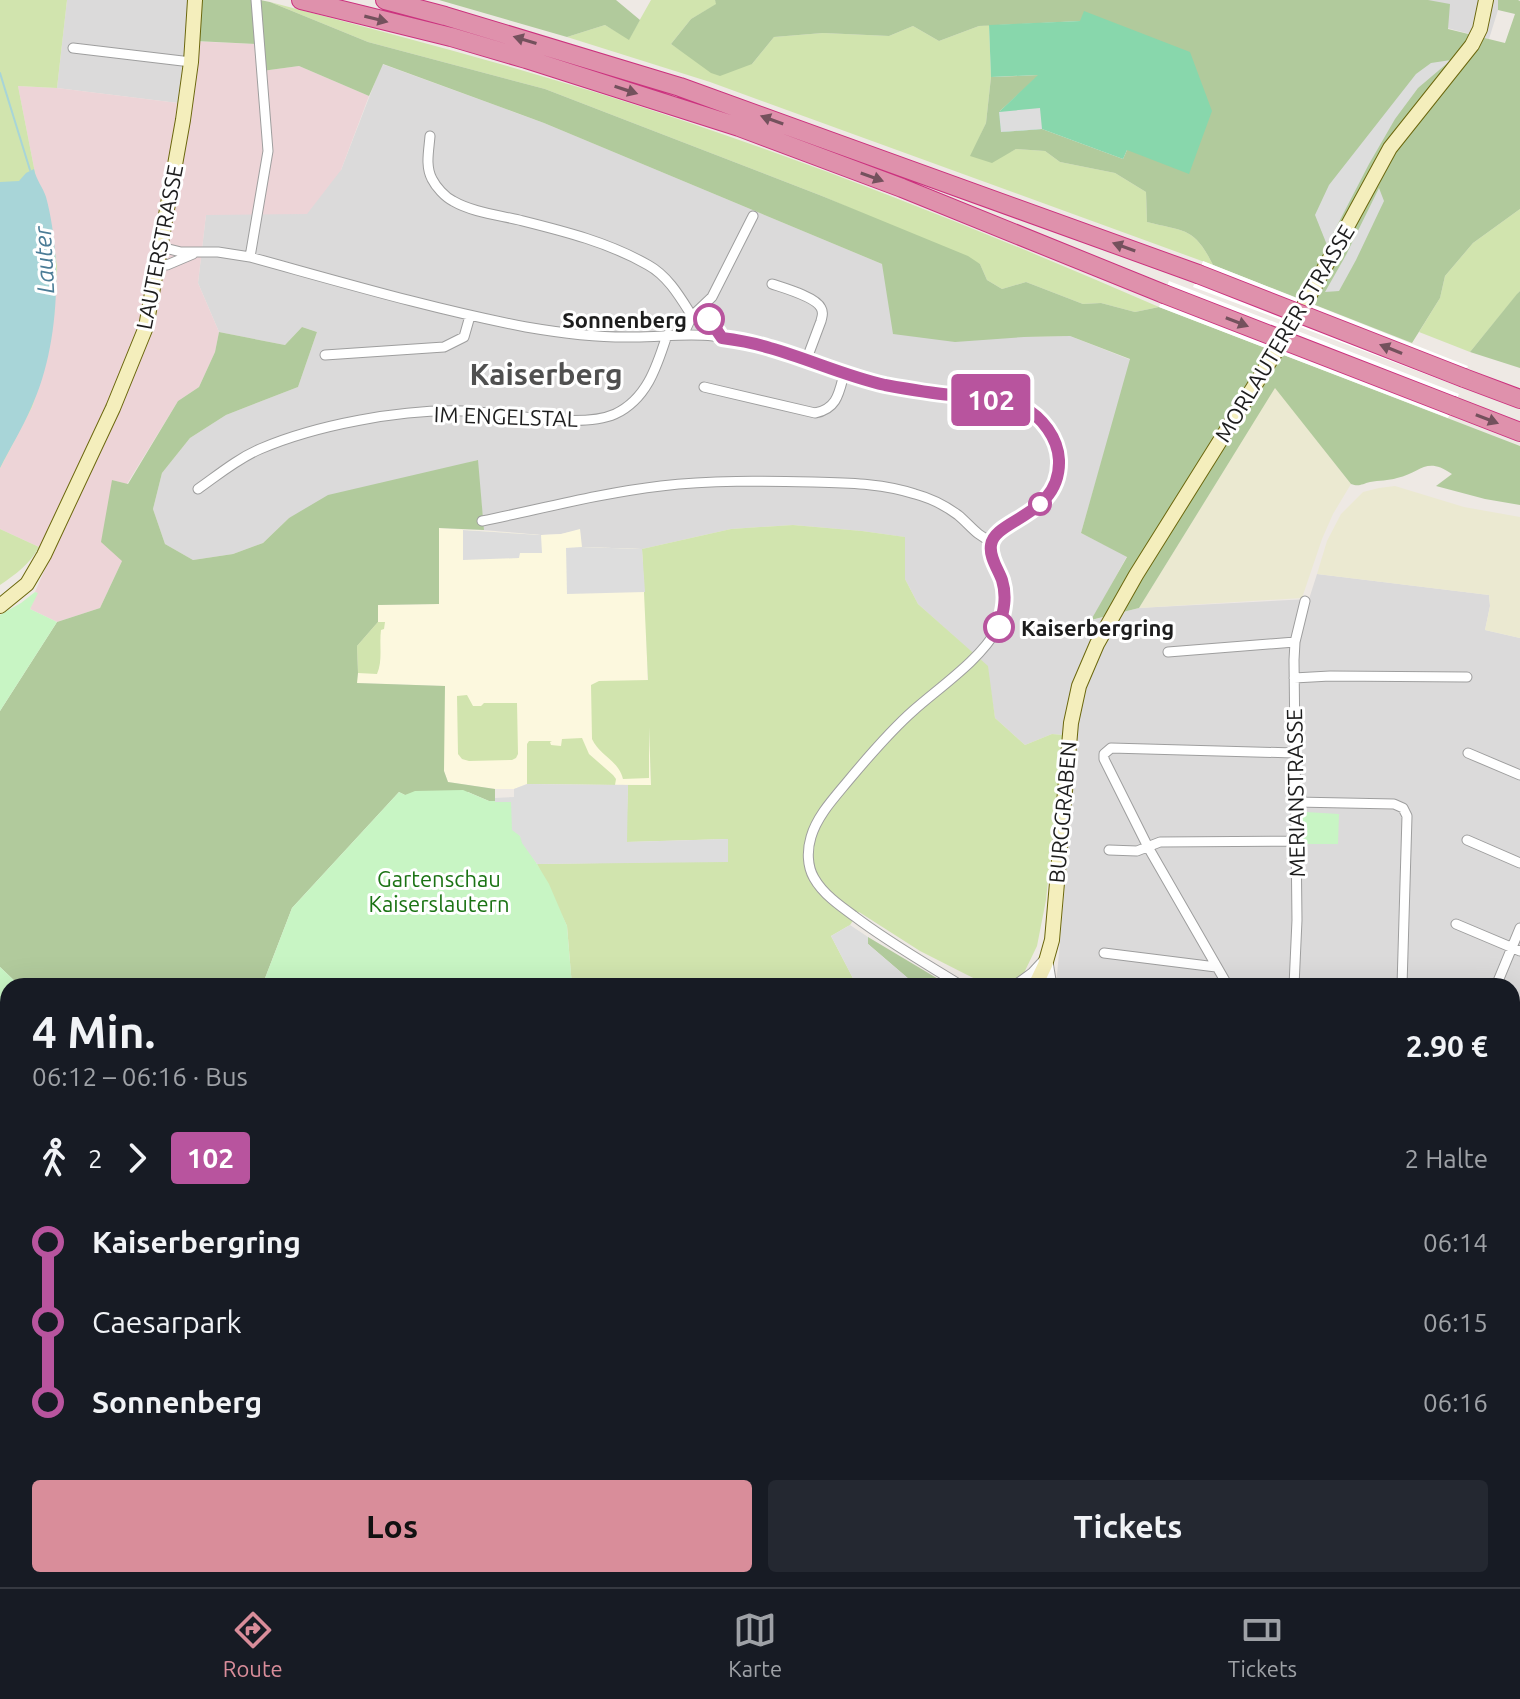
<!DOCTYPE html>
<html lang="de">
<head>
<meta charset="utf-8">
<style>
  body { margin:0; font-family:Ubuntu,sans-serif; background:#242831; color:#f1f3f6; height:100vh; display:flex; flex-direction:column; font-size:30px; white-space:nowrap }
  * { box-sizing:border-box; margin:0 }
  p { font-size:26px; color:#9ea1a6 }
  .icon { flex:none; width:44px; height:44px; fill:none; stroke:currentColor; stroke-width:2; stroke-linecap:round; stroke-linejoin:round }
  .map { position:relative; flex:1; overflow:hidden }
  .panel { position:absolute; left:0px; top:978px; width:1520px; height:610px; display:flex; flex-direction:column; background:#171b24; border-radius:24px 24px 0 0; box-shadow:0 8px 32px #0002 }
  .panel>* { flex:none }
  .badge { padding:0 16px; border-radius:6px; font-size:28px; line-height:52px }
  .map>.badge { position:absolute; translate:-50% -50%; box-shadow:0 0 0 4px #fff }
  .legs { display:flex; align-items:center; gap:12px; height:88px; padding:0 32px; font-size:26px }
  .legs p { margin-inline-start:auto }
  .overview { display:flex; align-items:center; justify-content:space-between; height:136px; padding:0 32px }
  h1 { font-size:44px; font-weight:700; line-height:60px }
  .cta { display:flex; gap:16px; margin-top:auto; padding:16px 32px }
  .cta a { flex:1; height:92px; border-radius:8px; background:#d98d9a; color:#111; font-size:32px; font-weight:700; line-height:92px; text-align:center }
  .cta a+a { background:#242831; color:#f1f3f6 }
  ul { padding:0 32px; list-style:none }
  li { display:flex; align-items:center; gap:28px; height:80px; font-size:30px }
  li i { display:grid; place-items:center; width:12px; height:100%; margin:0 10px; background:currentColor }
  li i::after { content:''; width:20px; height:20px; margin:-10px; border:6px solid; border-radius:50%; background:#171b24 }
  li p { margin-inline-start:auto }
  li:first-child i { background:linear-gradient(#0000 50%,currentColor 0) }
  li:last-child i { background:linear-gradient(currentColor 50%,#0000 0) }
  .tabs { display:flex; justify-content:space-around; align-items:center; height:112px; border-top:2px solid #363941; background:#171b24; font-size:22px; color:#9ea1a6 }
  .tabs a { display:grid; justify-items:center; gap:4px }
  .tabs .active { color:#d98d9a }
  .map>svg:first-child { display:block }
</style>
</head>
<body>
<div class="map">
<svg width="1520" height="1587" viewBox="0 0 1520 1587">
  <rect width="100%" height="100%" fill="#eee9e4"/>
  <!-- residential -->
  <path fill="#dbdada" d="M67,0H198L186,42L178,103L57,88Z
    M1428,0H1498V10L1489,39L1447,28Z
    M382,64L544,123L882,264L1024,337L1070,336L1131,360L1081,533L1127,556L1092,620L1139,608L1309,599L1317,574L1489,595L1490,606L1485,630L1520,638V1587H1148L1131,1580H1512V986H1056L1078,740L1063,735L1052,734L1025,745L995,718L987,666L918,604L905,579L904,537L862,531L793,525L731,529L642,549L581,547L580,530L561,534L541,535L484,530L477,460L289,518L263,543L233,554L193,560L165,544L153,509L162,473L190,438L226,415L298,387L317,332L302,327L285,345L219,332L198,283L206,214L341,170Z
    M8,1348V1580H576L593,1587H0V1349Z"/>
  <!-- commercial -->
  <path fill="#edd4d7" d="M186,41L259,44L262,71L299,66L369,96L341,170L307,214L206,215L198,283L219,332L215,352L199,387L178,401L127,484L112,480L122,561L100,608L57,622L30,609L37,593L35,592L52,553L0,529V468L32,407L44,370L54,316L57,267L45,195L36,178L18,86L57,88L178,103Z"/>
  <!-- education -->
  <path fill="#fcf8de" d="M439,528L541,535L561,534L580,529L582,547L642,549L645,592L651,785L527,784L514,789H495L448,782L444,771V686L356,683L358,673L357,646L377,622L378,605L439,604Z"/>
  <!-- farmland -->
  <path fill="#ebe9d1" d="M1275,387L1351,484L1333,514L1322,539L1302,598L1139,608Z
    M1395,486L1464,507L1520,517V638L1485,630L1490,606L1489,595L1317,574L1327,541L1341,514L1363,492L1379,488Z"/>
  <!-- grass -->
  <path fill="#d1e4ae" d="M0,0H67L57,88L18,86L36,178L45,195L51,227L57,266L54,316L44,370L32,407L0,468Z
    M651,0H715L717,4L691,19L671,44L692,58L752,64L774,37L823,33L889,36L913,26L939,41L979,26L989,25L991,77L986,123L971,156L1008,153L1016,149L1045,151L1060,162L1115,173L1146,192L1147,222C1186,232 1194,227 1213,265L710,82L567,37L605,25L629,39Z
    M270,2C411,39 553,76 690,123C849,177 1005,240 1159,307L1135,312L1101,303L1083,304L1026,282L1002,289L987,280L980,264L822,196L545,89L368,42Z
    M1520,209V291L1470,352L1419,332L1440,298L1445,276L1473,243Z
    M793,525L862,531L905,537V579L918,604L988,666L995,718L1025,745L1052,734L1063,735L1046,900L1037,946L1023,975L1009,985L989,986L920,951L859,912L850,925L831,936L857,986H572L567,926L537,864L728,861L727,839L626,842L628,785H651L649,727V778L623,779C619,761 600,756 592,739L591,685L599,681L648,680L642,549L731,529Z
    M0,529L39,547C30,564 16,574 0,585Z
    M378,622H385L384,629L381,630C379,645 383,660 377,674L358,673L357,646Z
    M467,695L473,706H481L484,703H517L518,754L516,758L512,760L469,761L462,759L458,754L457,696Z
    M582,738L589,754L613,775L616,779L615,785L527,784V744L529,741H552L550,742L551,745L561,746L562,739Z"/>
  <!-- forest -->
  <path fill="#b1ca9c" d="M198,0H260L270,2L368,42L545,89L822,196L968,256L980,264L987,280L1002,289L1026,282L1083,304L1101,303L1135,312L1159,307L1520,446V505L1485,499L1436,486L1452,474C1426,456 1422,472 1397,478C1388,481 1379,480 1370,482C1362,484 1359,487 1351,484L1275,388L1139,608L1091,620L1127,557L1081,533L1130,359L1070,336L1024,337L955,342L893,334L882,264L544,123L383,64L369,96L299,66L262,71L258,44L195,41Z
    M439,0H616L640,20L629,40L605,25L567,37Z
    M715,0H1428L1450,4L1448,29L1505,43L1515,14L1498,10V0H1518L1520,1V209L1473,243L1445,276L1440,298L1412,343L1213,265C1194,227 1186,232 1147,222L1146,192L1115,173L1060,162L1045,151L1016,149L992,163L970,156L986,123L991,77L1039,75L1000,111L1002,132L1042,129L1123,159L1127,150L1080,21L979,26L939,41L913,26L889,36L823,33L774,37L752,64L720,76L711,73L671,44L691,19L716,4Z
    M1520,291V368L1470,352L1517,294Z
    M302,327L317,332L298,387L226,415L190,438L162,473L153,509L165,544L193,560L233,554L263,543L289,518L328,495L478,460L484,530L439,528V604L378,605V622L357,646L358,673L357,683L445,686L444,771L448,782L495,789V802L489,801L468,792L405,795L399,792L292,908L262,986H20L0,967V711L57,622L100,608L122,561L101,542L112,480L128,484L178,401L199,387L215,352L219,332L285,345Z
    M868,937L950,986H917L868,944Z"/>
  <!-- park -->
  <path fill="#c8f5c4" d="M35,592L38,593L30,609L57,622L0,711V615L21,603Z
    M463,790L489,801H511L520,836L549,884L567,926L572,986H262L292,908L399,792L405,795L415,791Z
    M1306,812L1339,814L1338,844H1302V817Z
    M0,967L20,986H8V1065L0,1062Z
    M0,1195L8,1202V1331L0,1323Z
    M987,1580H1131L1148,1587H984Z"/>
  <!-- pitch -->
  <path fill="#88d7ac" d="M1084,11L1190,52L1212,111L1189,174L1127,150L1123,159L1042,129L1001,132L999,112L1038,75L991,77L989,25L1080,21Z"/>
  <!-- parking -->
  <path fill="#ddd" d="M1451,60L1418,88L1395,119L1369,164L1327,245L1315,215L1329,185L1416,74L1431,63Z
    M1040,108L1042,129L1001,132L999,112Z
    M1379,188L1384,201L1356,260L1339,291L1325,292L1346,255Z
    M463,530L541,535L542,553H520L519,558L463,560Z
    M581,547L642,549L645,592L567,594L566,548Z
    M527,784L628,785L627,842L728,839V862L537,864L522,843L520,836L512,830L511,802H495V798L514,797V789Z
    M850,925L868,937V944L917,986H857L831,936Z
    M770,1580H886L891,1582L888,1587H785Z"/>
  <!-- water -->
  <path fill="#a8d5d8" d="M34,169C36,180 43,187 46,197C63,260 59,349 31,408C22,429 10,448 0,468V182L19,181L26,173Z"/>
  <!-- pier -->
  <path fill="#fff" d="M1203,261L1468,366L1460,387L1193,287Z
    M1169,281L1459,394L1448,418L1159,307Z"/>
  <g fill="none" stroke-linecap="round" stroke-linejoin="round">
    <!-- stream -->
    <path stroke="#a8d5d8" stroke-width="2" d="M0,73L30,170
      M0,1014L8,1021
      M1119,1580L1124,1584"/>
    <!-- street casing -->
    <g stroke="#9e9e9e" stroke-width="11">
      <path id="street" d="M73,48L191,62
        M430,136C429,150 425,166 432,179C436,187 445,197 453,201C472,212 498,215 519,220C563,231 608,242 648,265C668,276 680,297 692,316
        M161,247L181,252H218L250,257C341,282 432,309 526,327C561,333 598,338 634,337C661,337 686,333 713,336C772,343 825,371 882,384C910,391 937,394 966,397C981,398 999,398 1014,403C1033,410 1048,425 1055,445C1065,475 1049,499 1025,516C1013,524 999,529 991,541
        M250,257L268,151L256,0
        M158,263L167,265L193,254
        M772,284C784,288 816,297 821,308C824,313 822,316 821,321L806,361
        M683,335L692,316L712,297L753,216
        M325,355L444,347L464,337L470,316
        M704,387L815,413C837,409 839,393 844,374
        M198,489C218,475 237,459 260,449C316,425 401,409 463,411C504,412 579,430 615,414C647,399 657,366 667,335
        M482,521C541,509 601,493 661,486C711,480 762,481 813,482C847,483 882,483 915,494C930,498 946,506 958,515C970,525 977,536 991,541
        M1168,652L1295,642
        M1294,678L1330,676L1467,677
        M1468,753L1520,775
        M1296,802L1394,804L1403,808L1407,816L1402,986
        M1467,840L1520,863
        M1109,850L1137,851L1160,842L1296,841
        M1456,924L1520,951
        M1104,953L1216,967
        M1048,962L1052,986
        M962,986C925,963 888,942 854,916C840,906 823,894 814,878C807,866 807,850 811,837C817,816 834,798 848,781C868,757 890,731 914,710C940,687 981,659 997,629C1005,615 1007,597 1003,582C999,568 988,557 991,541
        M1014,986L1032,973L1043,961
        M1228,986L1148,847L1104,759V754L1111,748L1294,753
        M1294,986L1297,920L1294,660L1295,642L1305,601
        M1496,986L1520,928
        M1512,1014L1520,1015
        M1512,1287L1520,1288
        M0,1334L8,1342
        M0,1354L8,1352
        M1512,1370L1520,1371
        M0,1433L3,1439L0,1452
        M0,1472L8,1474
        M1512,1476L1520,1477
        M137,1580L145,1587
        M479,1580L503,1587
        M751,1580L752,1587
        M1293,1580L1302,1587
        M1410,1580L1421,1587
        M15,1587L17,1580
        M84,1587L85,1580
        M207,1587L209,1580
        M310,1587L312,1580
        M376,1587L378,1580
        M728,1587L732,1580
        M740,1587L744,1580"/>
    </g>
    <!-- secondary casing -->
    <g stroke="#6b670d" stroke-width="16">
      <path id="secondary" d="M0,606L27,584L44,555L113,408L146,327L183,120L191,62L195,0
        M1035,986L1045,965L1052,940L1071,723L1079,686L1097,644L1136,575L1300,313L1390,148L1472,45L1480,29L1486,0
        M0,1075L8,1077
        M0,1113L8,1114
        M0,1124L8,1125
        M0,1154L8,1161
        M915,1580L932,1587"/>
    </g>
    <!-- highway casing -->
    <g stroke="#cb327e" stroke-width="20">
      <path id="highway" d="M301,0L451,37L526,59L739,127L902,188L1164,294
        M385,0L445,16L680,87L1198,274
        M1464,378L1520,399
        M1453,406L1520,432"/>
    </g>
    <!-- street -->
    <use href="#street" stroke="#fff" stroke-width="9"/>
    <!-- secondary -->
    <use href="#secondary" stroke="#f4eebc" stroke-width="14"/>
    <!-- highway -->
    <use href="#highway" stroke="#df91ac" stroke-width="18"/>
    <!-- highway-bridge casing -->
    <g stroke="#cb327e" stroke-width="20" stroke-linecap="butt">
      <path id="highway-bridge" d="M1198,274L1464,378
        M1164,294L1453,406"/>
    </g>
    <!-- highway-bridge -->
    <use href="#highway-bridge" stroke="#df91ac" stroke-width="18"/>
  </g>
  <!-- one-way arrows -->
  <defs><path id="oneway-solid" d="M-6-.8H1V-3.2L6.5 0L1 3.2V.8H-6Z" transform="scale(2)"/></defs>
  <g fill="#74515d">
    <use href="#oneway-solid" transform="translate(376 19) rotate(14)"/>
    <use href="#oneway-solid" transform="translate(525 40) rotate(-163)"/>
    <use href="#oneway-solid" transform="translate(626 90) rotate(18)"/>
    <use href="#oneway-solid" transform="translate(772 120) rotate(-160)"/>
    <use href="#oneway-solid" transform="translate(872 177) rotate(20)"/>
    <use href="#oneway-solid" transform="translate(1124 247) rotate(-160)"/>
    <use href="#oneway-solid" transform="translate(1237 322) rotate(21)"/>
    <use href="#oneway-solid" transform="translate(1391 349) rotate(-158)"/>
    <use href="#oneway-solid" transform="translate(1487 419) rotate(21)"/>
  </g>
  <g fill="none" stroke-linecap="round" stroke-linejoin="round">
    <!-- line-1 casing -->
    <g stroke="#fff" stroke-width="18">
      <path id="line-1" d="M709,319L722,338C738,340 754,343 770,348C809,359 845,376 885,385C907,389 929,393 951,395C974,398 1002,397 1023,407C1042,417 1058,438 1059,460C1061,516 994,519 991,545C989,557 998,569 1002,580C1007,596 1004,611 999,627"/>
    </g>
    <!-- line-1 -->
    <use href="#line-1" stroke="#b8549e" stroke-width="12"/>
  </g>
  <!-- markers -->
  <g fill="#fff" stroke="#b8549e" stroke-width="4">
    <circle cx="709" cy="319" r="14"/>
    <circle cx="1040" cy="504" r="10"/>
    <circle cx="999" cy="627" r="14"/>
  </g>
  <g text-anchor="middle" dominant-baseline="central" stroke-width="6" stroke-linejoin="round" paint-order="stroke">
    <!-- street labels -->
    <g font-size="22" fill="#1d1d1d" stroke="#fff">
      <text transform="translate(159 247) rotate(-79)">LAUTERSTRASSE</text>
      <text transform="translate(1284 333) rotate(-59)">MORLAUTERER STRASSE</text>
      <text transform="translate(506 416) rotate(2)">IM ENGELSTAL</text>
      <text transform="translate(1295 793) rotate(-91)">MERIANSTRASSE</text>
      <text transform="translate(1062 812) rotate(-85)">BURGGRABEN</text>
    </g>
    <!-- stop labels -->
    <g font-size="22" font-weight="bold" fill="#1d1d1d" stroke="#fff" text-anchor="end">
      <text x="687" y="319">Sonnenberg</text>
      <text x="1021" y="627" text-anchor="start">Kaiserbergring</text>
    </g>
    <!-- park labels -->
    <g font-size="22" fill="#1b7314" stroke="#fff">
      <text x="439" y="878">Gartenschau<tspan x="439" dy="25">Kaiserslautern</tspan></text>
    </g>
    <!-- water labels -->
    <g font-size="24" font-style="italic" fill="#4b7c96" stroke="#fff">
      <text transform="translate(44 260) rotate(-93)">Lauter</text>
    </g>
    <!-- district labels -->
    <g font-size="30" font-weight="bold" fill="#505050" stroke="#fff">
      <text x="546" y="374">Kaiserberg</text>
    </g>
  </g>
</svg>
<b class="badge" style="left:991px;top:400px;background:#b8549e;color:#fff">102</b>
<section class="panel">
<div class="overview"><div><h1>4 Min.</h1><p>06:12 – 06:16 · Bus</p></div><b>2.90 €</b></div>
<div class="legs"><svg class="icon" aria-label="walk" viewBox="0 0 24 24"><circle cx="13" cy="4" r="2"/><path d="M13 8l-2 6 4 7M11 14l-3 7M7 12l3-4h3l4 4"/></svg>2<svg class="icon" aria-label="forward" viewBox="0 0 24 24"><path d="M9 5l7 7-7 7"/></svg><b class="badge" style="background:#b8549e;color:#fff">102</b><p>2 Halte</p></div>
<ul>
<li><i style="color:#b8549e"></i><b>Kaiserbergring</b><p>06:14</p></li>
<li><i style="color:#b8549e"></i><span>Caesarpark</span><p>06:15</p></li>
<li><i style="color:#b8549e"></i><b>Sonnenberg</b><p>06:16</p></li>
</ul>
<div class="cta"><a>Los</a><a>Tickets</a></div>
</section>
</div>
<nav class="tabs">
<a class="active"><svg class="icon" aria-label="directions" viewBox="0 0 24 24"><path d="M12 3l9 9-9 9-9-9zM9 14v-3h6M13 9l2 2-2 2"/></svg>Route</a>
<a><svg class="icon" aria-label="map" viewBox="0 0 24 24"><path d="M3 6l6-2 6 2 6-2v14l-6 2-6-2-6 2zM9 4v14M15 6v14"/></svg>Karte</a>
<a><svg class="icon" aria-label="tickets" viewBox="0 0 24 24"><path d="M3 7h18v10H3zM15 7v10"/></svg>Tickets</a>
</nav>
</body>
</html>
